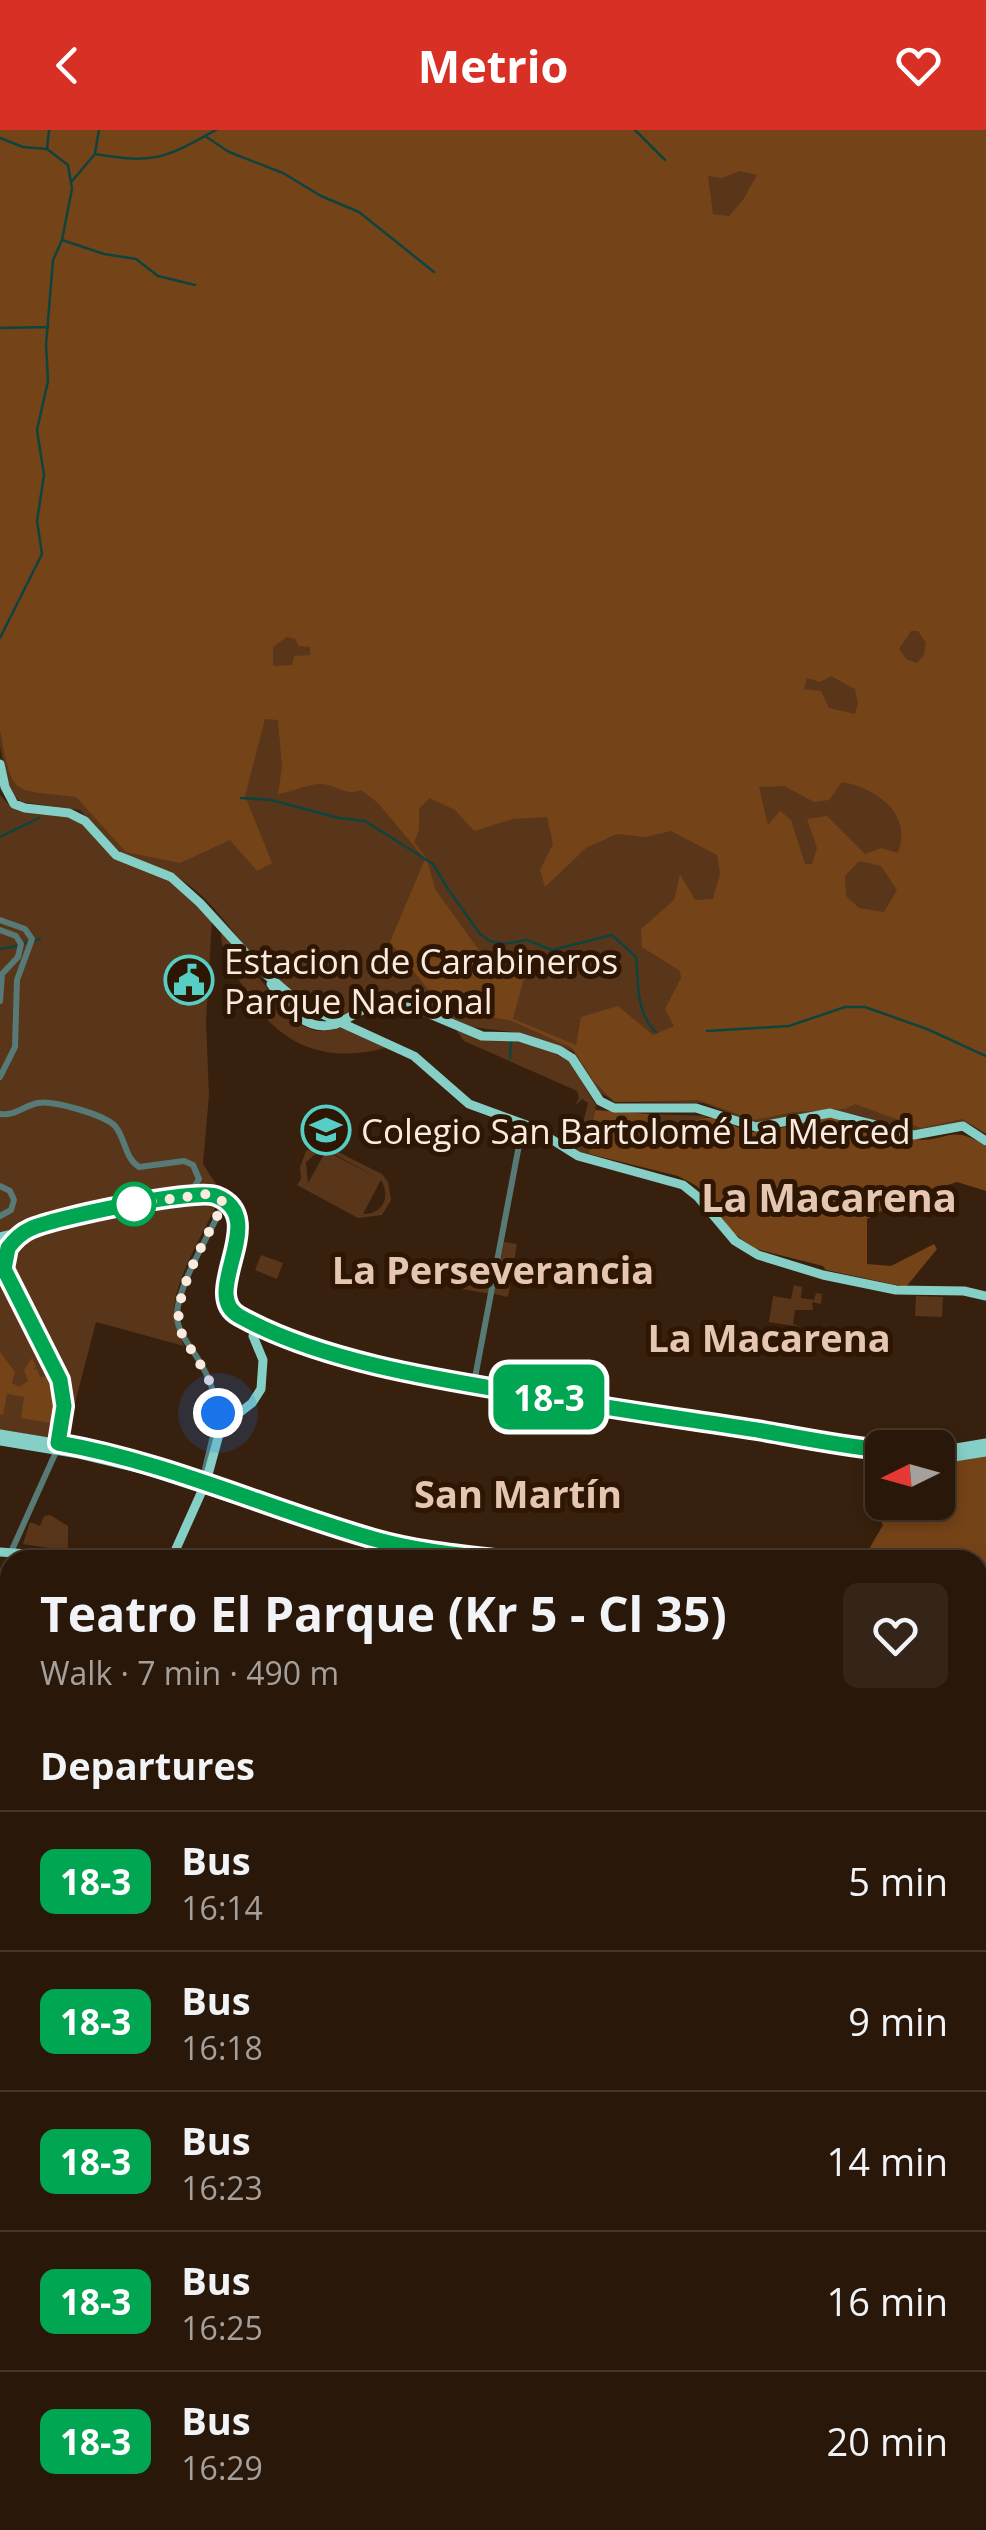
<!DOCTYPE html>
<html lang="en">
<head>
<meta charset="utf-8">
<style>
  body { margin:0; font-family:"Open Sans",sans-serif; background:#352518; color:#f1f3f6; height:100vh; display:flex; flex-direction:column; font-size:38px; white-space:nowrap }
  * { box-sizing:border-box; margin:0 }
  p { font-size:32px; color:#a5a09c }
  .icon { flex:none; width:55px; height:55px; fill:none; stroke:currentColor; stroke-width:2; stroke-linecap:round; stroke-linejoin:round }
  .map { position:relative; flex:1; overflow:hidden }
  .panel { position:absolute; left:0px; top:1420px; width:988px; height:980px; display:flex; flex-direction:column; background:#29180a; border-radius:30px 30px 0 0; box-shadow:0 5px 15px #0003,0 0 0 2px #45372b }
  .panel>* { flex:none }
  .badge { padding:0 20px; border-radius:15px; font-size:35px; line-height:65px }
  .needle { width:65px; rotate:265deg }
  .fabs { position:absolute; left:865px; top:1300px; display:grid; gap:20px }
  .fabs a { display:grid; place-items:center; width:90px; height:90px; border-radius:15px; background:#29180a; box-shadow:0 5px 15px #0003,0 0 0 2px #45372b; font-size:50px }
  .you { position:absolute; width:50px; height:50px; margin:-25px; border:8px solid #fff; border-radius:50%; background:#1a73e8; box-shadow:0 0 0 15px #1a73e833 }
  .map>.badge { position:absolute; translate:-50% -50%; box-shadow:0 0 0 5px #fff }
  h2 { padding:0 40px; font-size:38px; line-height:90px }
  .round { display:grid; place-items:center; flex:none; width:105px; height:105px; border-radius:15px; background:#352518 }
  .overview { display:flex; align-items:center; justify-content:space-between; height:170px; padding:0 40px }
  h1 { font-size:48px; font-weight:700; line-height:75px }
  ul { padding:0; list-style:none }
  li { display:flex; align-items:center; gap:30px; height:140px; padding:0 40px; border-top:2px solid #45372b }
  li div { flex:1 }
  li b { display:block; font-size:38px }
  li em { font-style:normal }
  li .badge { min-width:110px; font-weight:700; text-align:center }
  header { display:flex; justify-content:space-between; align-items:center; height:130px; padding:0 40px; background:#d93025; color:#fff; font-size:45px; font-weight:700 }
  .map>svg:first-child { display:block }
</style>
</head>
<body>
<header><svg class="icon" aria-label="back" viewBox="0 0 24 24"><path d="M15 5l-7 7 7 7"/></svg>Metrio<svg class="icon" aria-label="heart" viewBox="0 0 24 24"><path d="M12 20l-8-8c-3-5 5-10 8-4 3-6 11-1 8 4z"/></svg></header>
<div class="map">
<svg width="986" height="2400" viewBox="0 0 986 2400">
  <rect width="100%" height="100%" fill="#37200d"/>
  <!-- green -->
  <path fill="#59361a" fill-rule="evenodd" d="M0,0H986L975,996L964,992L919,1003L895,999L862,986L828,979L756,993L703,973L617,972L600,963L573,921L520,903L472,897L399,865H386L340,888C316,879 291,866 273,848C230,806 207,749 145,734L168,746L212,790L206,891L209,965L203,1034L222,1063C208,1097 172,1150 174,1186C175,1197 180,1206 184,1216L96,1192L75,1273L62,1272L57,1309L0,1300V665L12,678L74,687L119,724L80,680L21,672L9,661L0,616Z
    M221,802L296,893L316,901L342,897L385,918C311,938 264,903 233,838C226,823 221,819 221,802Z
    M454,897L544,918L569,931L596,975L589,1024L576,1021L588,973L582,969L575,976L579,968L577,961L464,911Z
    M650,984L709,986C686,993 674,1012 649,1001Z
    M322,1014L382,1044L388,1052L391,1070L382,1085L358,1088L297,1055L301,1049L300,1037L306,1021ZM320,1020H327L378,1048L326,1021L308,1053L306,1032ZM381,1050C391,1067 383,1084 363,1084Z
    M504,1112L517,1114L508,1167L494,1164Z
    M261,1125L283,1133L277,1149L255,1140Z
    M466,1142L494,1147L491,1164L463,1159Z
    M794,1155L802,1157L801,1168L814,1170L816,1163L822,1164L821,1174L812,1172L813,1180H795L793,1194L801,1197L769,1192L773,1166L791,1169Z
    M916,1166L943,1167L942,1187L915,1186Z
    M50,1385L68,1396V1421L23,1414L30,1392L40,1396L44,1386Z"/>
  <!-- forest -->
  <path fill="#754318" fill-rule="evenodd" d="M0,0H986V1004L962,989L921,998L855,974L845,979L794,982L754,990L698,970L614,972L593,950L572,918L512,891L443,878L390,812L425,729L378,673L361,660C345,667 336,654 320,654C308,654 292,662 278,664L282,637L278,590L265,589L245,666L272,733L257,741L230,710L180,733L126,722L76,667C10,659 13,668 0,600ZM740,41L757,45L743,70L729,86L713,84L708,46L722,48ZM911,501H918L926,513L924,525L917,533L906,529L899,519ZM287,507L295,509L299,516L310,517V525L294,526L292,535L273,536V517ZM831,546L855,559L858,573L855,584L829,578L821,561L804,559L807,548L820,552ZM842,652C876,658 913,683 898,723L881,718L865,724L827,686L807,689L817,718L812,734H805L791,690L780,681L768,695L759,657L784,656L814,672L829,670ZM429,668L455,680L474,701L513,689L547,687L553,714L540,740L545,757L586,718L617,704L646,707L671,701L717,725L720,743L713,769L695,770L680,744L674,770L641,799L642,817L680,841L681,848L665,879L674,896L653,905L618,876L581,887L576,915L513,889L524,848L483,826L435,759L427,729L414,712L419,700V679ZM859,731L881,736L897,760L884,782L859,778L846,766L845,746Z
    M595,980L650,984L649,1001C678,1015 682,991 705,988C723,985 738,1002 756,1002C781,1001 806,988 832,987C860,986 886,1005 913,1009C947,1014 949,992 986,1016V1061L957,1052L902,1069L867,1089V1134L891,1136L934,1114L937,1119L906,1157L826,1140L823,1136L756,1119L744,1111L733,1103L697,1056L678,1046L589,1024Z
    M0,1222L15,1242L12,1253L19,1257L28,1251L24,1240L32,1228L36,1237L33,1239H37L40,1247L46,1246L54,1266L56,1294L21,1288L24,1267L7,1264L3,1285L0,1284Z
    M986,1324V1447L978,1457V1430H867L865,1426L883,1395L877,1382L890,1373L938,1372V1329Z"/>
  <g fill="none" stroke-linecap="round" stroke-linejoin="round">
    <!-- stream -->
    <path stroke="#0f433e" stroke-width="2.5" d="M635,0L665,30
      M205,6L229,22L283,43L321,66L359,82L434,142
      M0,8L23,17L47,19
      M95,23L99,0
      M72,51L95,24C154,34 164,29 216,0
      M62,110L104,124L136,129L158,146L195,155
      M0,198L48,197
      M0,508L42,424L37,391L44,345L37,300L48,251L46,215L53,130L62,110L72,59L68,35L47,19L49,0
      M241,668L271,670L339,688L365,691L433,734L448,759L480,804L490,811L504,814L527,810L552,820L612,805L636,827C639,854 635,882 656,902
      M0,707L39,688
      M22,814L40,809
      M0,819L17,816
      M707,901L789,896L845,877H865L927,899L986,926
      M510,928L511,912"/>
    <!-- major-tunnel -->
    <path stroke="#543e2c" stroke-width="9" stroke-dasharray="9 4.5" stroke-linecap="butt" d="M978,1464L986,1453
      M978,1481L986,1471"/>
    <!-- minor -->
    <path stroke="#577a76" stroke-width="6" d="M0,790L25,799L32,809L17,850L15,917L0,947
      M0,800L16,806L21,814L18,827L2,844L0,871
      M0,984C16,986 23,976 38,973C53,970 105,985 115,996C126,1009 124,1027 139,1037L184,1031L193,1035L199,1049L189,1066
      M0,1056L10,1061L14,1070L11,1080L0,1086
      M3,1131L10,1114L21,1104
      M4,1139L60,1250L64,1277L55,1324L11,1422
      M474,1253L523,994
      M205,1339C216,1292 225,1272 198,1229C190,1216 178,1203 177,1187C176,1157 211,1102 224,1073
      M978,1498L986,1500
      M978,1539L986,1542
      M0,1670L10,1671
      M978,1695L986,1676
      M978,1992L986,1979
      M978,2111L986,2117
      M94,2390L101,2400
      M163,2390L185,2400
      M291,2390L299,2400
      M465,2390L473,2400
      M545,2390L553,2400
      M629,2390L643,2400
      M196,2400L210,2390
      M204,2400L218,2390
      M568,2400L571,2390
      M697,2400L704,2390"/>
    <!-- major -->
    <path stroke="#85cfc7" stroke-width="9" d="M0,634L5,657L14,674L25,678L69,683L85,691L116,725L171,747L200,773L261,840L289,864L311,879L414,926L469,974L532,997L578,1026L683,1055L698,1067L735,1111L758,1125L823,1145L896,1160L964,1161L986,1166
      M271,854C288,877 304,903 336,894
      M346,889L377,872L394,869L482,906L519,907L559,920L572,928L600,971L614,978H696L756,997L830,983L914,1005L963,996L986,1011
      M0,1107L146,1072L215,1066C271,1098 198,1163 239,1186C336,1241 488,1256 598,1276C653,1285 708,1293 763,1302C802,1308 842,1316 882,1319
      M0,1304L85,1318L153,1335L379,1410L442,1423L502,1430
      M0,1311L79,1324L142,1339L419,1430
      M938,1321L986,1313
      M938,1326L954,1327L986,1322
      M0,1422L112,1430
      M171,1430L206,1352L221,1297L252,1273L261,1259L263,1230L253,1206L256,1200L264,1198
      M978,1593L986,1596
      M978,1608L986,1611
      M978,1695L986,1701
      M0,1740L10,1739
      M0,1850L10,1851
      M0,2073L10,2069
      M0,2083L10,2078
      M0,2299L10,2292
      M978,2303L986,2290
      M0,2307L10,2299
      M978,2324L986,2311
      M0,2330L10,2321
      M0,2338L10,2330
      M910,2400L917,2390
      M925,2400L932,2390"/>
    <!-- highway -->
    <path stroke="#96f1e7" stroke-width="10" d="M0,2363L10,2367
      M42,2390L50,2400
      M71,2400L74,2390
      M84,2400L85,2390"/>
    <!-- major-bridge -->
    <path stroke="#85cfc7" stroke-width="9" d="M336,894L346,889"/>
  </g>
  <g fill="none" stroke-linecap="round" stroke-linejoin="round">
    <!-- line casing -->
    <g stroke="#fff" stroke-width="22">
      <path id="line" d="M503,1430C459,1425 416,1421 374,1409C268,1379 168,1332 58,1313L64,1276L60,1250L4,1139L8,1118C14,1110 21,1103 30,1099C53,1088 195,1058 216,1066C272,1088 198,1164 239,1186C332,1238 472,1254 576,1272C638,1283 700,1291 763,1301C802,1308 842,1316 882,1320"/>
    </g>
    <!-- line -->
    <use href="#line" stroke="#00a651" stroke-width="15"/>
    <!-- walk -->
    <path stroke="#fbebdf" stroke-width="10" stroke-dasharray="0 18" d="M134,1074L207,1064L224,1072C210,1103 166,1172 182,1204C197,1232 215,1250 218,1283"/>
  </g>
  <!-- icons -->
  <defs>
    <g id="civic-ring" transform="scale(2.5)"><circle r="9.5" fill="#2d1604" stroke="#56cec3" stroke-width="1.5"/><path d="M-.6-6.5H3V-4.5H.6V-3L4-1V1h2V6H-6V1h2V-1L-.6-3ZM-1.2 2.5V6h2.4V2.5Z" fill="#56cec3"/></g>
    <g id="school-ring" transform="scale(2.5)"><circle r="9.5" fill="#2d1604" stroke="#56cec3" stroke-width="1.5"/><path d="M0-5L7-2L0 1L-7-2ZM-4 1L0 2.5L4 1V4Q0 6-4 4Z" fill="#56cec3"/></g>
  </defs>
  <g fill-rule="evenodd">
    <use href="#civic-ring" x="189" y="850"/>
    <use href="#school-ring" x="326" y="1000"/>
  </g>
  <!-- markers -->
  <circle fill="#fff" stroke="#00a651" stroke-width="5" cx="134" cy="1074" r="20"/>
  <g text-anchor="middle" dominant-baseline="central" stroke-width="10" stroke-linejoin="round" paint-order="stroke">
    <!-- poi labels -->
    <g font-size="35" fill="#fbebdf" stroke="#2d1604" text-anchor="start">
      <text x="224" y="830">Estacion de Carabineros<tspan x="224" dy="40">Parque Nacional</tspan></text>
      <text x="361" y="1000">Colegio San Bartolomé La Merced</text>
    </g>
    <!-- neighbourhood labels -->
    <g font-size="38" font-weight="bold" fill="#e5c6b0" stroke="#2d1604">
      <text x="493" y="1139">La Perseverancia</text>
      <text x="769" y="1207">La Macarena</text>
      <text x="518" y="1363">San Martín</text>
    </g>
    <!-- quarter labels -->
    <g font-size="40" font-weight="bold" fill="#e5c6b0" stroke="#2d1604">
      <text x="829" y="1066">La Macarena</text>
    </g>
  </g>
</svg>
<div class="fabs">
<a><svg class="needle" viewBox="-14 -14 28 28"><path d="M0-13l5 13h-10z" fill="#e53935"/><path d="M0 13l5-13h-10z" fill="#a5a09c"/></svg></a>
</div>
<div class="you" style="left:218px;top:1283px"></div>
<b class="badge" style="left:549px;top:1267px;background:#00a651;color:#fff">18-3</b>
<section class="panel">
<div class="overview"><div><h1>Teatro El Parque (Kr 5 - Cl 35)</h1><p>Walk · 7 min · 490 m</p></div><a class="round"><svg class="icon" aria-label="heart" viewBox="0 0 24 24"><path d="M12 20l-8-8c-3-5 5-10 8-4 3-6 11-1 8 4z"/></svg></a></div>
<h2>Departures</h2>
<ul>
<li><span class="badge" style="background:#00a651;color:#fff">18-3</span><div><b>Bus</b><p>16:14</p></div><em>5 min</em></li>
<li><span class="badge" style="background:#00a651;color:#fff">18-3</span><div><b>Bus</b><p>16:18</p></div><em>9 min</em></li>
<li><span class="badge" style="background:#00a651;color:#fff">18-3</span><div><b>Bus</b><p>16:23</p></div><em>14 min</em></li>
<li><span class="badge" style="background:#00a651;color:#fff">18-3</span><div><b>Bus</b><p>16:25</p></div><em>16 min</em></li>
<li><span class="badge" style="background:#00a651;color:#fff">18-3</span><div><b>Bus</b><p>16:29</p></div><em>20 min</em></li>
</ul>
</section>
</div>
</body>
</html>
